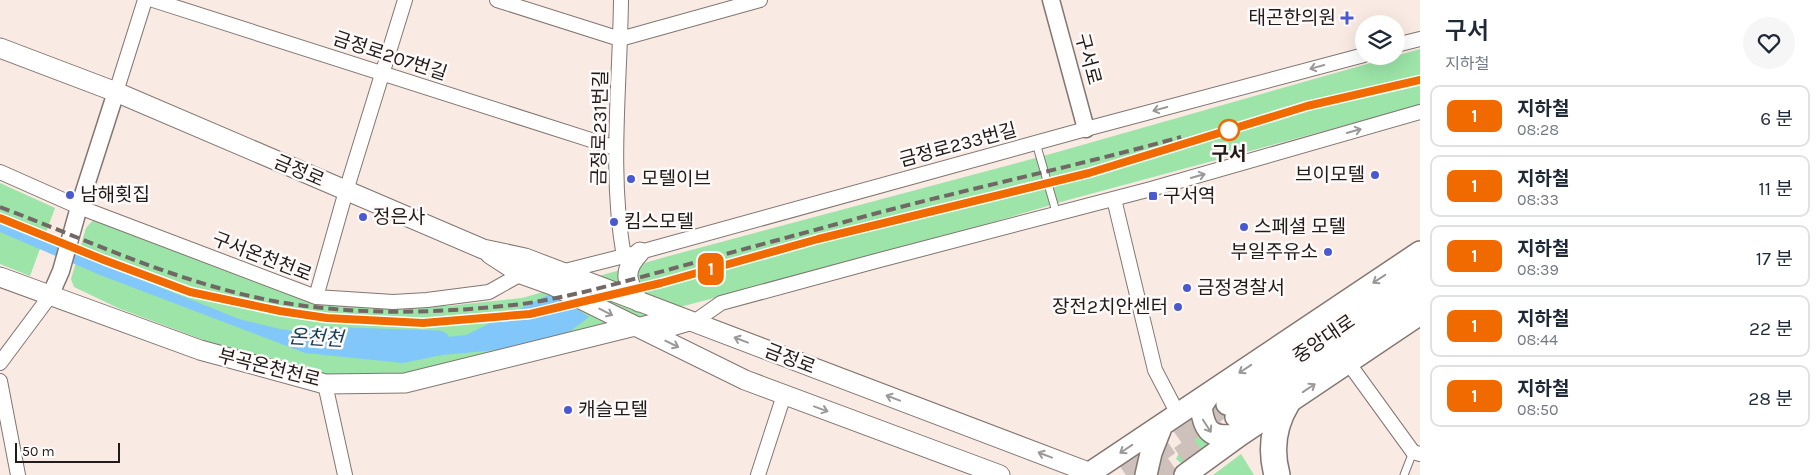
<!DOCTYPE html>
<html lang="ko">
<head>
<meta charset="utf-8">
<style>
  body { margin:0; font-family:Karla,"Noto Sans KR",sans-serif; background:#f6f6f7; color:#1f2937; height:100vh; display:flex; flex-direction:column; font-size:19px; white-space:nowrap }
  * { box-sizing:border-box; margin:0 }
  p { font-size:16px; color:#747a83 }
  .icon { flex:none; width:28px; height:28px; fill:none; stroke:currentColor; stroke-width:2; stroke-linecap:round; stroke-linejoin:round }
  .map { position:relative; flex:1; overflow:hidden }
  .sheet { display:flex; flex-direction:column; background:#fff; width:400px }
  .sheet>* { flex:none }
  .badge { padding:0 10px; border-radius:8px; font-size:18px; line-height:32px }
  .controls { position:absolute; left:1355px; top:15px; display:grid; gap:10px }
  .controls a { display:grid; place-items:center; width:50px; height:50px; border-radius:50%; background:#fff; box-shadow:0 5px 20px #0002; font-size:25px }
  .scale { position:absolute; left:15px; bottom:12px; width:105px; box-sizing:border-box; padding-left:5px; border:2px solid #211c1a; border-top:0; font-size:14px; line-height:18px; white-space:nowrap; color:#211c1a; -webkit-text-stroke:4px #fdfaf9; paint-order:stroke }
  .map>.badge { position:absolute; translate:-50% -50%; box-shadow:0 0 0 2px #fff }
  .round { display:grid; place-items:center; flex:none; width:52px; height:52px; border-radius:26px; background:#f6f6f7 }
  .summary { display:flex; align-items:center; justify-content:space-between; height:85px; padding:0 25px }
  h1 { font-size:24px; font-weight:600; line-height:38px }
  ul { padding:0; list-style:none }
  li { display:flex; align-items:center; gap:15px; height:62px; margin:0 10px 8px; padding:0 15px; border:2px solid #e0e1e3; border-radius:10px }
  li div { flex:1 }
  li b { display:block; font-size:19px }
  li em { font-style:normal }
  li .badge { min-width:55px; font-weight:700; text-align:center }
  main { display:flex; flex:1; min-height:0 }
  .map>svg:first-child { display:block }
</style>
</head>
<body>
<main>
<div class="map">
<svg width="1420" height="475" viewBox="0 0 1420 475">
  <rect width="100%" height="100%" fill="#f9eae4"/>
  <!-- green -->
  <path fill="#9ce4a8" d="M1420,49V105L1068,200L918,244L529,347L397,377L330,379L238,353L118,308L74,287L71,279L86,228L94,219L145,237L183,254L290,293L340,303L448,306L522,298L669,256L1054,153Z
    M0,183L55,208L30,276L0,264Z
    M1192,425L1208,445L1182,464L1176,459Z
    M1241,454L1254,475H1213Z"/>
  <!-- water -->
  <path fill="#81c7f9" d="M0,223L239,319L280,329L378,344L466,335L552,293L589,317L569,332L507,349L442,355L403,363L305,353L100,275L0,232Z"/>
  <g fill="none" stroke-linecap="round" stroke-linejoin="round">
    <!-- river -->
    <path stroke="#81c7f9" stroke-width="25" d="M316,339L438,343"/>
    <!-- primary-tunnel -->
    <path stroke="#cec1bc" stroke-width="21" stroke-dasharray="21 11" stroke-linecap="butt" d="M1126,475L1227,404
      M1154,475L1236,417"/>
    <!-- service casing -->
    <g stroke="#827670" stroke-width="9">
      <path id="service" d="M1036,143L1057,215
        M1404,475L1413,452"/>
    </g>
    <!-- minor casing -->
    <g stroke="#827670" stroke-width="16">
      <path id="minor" d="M153,0L616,148
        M497,0L620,39L760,0
        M621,0C620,85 609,173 624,257
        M1396,45L1420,39
        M116,92L145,0
        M0,172L79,207L316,297L393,302L427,300L489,292L521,274H527
        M1114,199L1155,370L1178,414
        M561,272L640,252L1086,129L1364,55
        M316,297L346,191L405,0
        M635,326L654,321L674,328L694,322L721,303L876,261L1151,189L1420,112
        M1347,361L1413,452L1420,454
        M0,363L50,296
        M0,381L18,475
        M325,384L345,475
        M758,475L784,395"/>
    </g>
    <!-- tertiary casing -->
    <g stroke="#827670" stroke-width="19">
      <path id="tertiary" d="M1051,0L1086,129
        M50,296L61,271L79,207L116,92"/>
    </g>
    <!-- secondary casing -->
    <g stroke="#827670" stroke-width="21">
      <path id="secondary" d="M0,48L116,92L483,249L525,258L1096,475
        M490,254L521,274L552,285L745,380L1000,475
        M0,277L200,350L325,384L405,383L635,326
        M639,302C626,281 622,271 640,252"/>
    </g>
    <!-- primary casing -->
    <g stroke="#827670" stroke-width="24">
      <path id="primary" d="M1210,393L1201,407C1205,435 1213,438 1240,435
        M1227,404L1420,274
        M1236,417L1420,293
        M1087,475L1420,252
        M1146,475L1151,453L1162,425
        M1185,475L1240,435L1420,314"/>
    </g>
    <!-- motorway casing -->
    <g stroke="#827670" stroke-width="28">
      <path id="motorway" d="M1277,475C1270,449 1273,426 1287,403"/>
    </g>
    <!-- service -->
    <use href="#service" stroke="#fff" stroke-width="7"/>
    <!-- minor -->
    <use href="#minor" stroke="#fff" stroke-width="14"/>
    <!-- tertiary -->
    <use href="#tertiary" stroke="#fff" stroke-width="16"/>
    <!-- secondary -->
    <use href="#secondary" stroke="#fff" stroke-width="19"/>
    <!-- primary -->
    <use href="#primary" stroke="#fff" stroke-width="21"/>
    <!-- motorway -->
    <use href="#motorway" stroke="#fff" stroke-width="25"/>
    <!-- rail -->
    <path stroke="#716865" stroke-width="4" stroke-dasharray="10 5" stroke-linecap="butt" d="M0,207C103,246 203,295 314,307C383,315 453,312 522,304C572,297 622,282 671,269C736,251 801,234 866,216C971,188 1077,166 1181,137
      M0,218L104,260L190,292L280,311L327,318L423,323L530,313L661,283L818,239L1089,173L1307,106L1420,80"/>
  </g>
  <!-- one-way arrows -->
  <defs><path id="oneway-shaft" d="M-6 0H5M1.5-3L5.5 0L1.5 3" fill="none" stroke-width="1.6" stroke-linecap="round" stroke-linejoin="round" transform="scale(1.25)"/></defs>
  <g stroke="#9b9998">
    <use href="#oneway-shaft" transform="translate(1317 67) rotate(165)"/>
    <use href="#oneway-shaft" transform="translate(1160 109) rotate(165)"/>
    <use href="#oneway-shaft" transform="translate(1354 131) rotate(-16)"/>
    <use href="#oneway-shaft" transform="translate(1198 176) rotate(-16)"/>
    <use href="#oneway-shaft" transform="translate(1379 279) rotate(147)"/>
    <use href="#oneway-shaft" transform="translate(606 312) rotate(27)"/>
    <use href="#oneway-shaft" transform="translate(741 340) rotate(-159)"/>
    <use href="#oneway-shaft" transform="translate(672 344) rotate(26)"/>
    <use href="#oneway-shaft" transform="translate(1245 369) rotate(146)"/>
    <use href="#oneway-shaft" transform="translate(1309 388) rotate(-34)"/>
    <use href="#oneway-shaft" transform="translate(893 398) rotate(-159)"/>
    <use href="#oneway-shaft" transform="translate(821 409) rotate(20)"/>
    <use href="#oneway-shaft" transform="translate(1207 426) rotate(57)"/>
    <use href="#oneway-shaft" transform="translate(1126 449) rotate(146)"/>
    <use href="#oneway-shaft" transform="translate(1045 455) rotate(-159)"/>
  </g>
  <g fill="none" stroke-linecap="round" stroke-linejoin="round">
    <!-- line casing -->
    <g stroke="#fff" stroke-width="11">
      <path id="line" d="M0,218L104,260L190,292L280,311L327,318L423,323L530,314L661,283L818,239L1089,173L1307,106L1420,80"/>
    </g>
    <!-- line -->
    <use href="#line" stroke="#f06a00" stroke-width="8"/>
  </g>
  <!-- markers -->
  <g fill="#4a5ace" stroke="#fdfaf9" stroke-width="2">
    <path d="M1344.5 10.5h5v5h5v5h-5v5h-5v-5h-5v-5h5z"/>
    <circle cx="1375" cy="175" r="5"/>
    <circle cx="631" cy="179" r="5"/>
    <circle cx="70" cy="195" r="5"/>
    <rect x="1148" y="191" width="10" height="10" rx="2.5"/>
    <circle cx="363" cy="217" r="5"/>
    <circle cx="614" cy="222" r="5"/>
    <circle cx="1244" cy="227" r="5"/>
    <circle cx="1328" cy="252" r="5"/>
    <circle cx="1187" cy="288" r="5"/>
    <circle cx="1178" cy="307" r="5"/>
    <circle cx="568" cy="410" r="5"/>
  </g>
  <circle fill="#fff" stroke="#f06a00" stroke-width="2.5" cx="1229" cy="130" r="10"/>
  <g text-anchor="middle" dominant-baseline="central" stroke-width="5" stroke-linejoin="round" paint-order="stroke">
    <!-- poi labels -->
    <g font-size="19" fill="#211c1a" stroke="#fdfaf9" text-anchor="start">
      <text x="1336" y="18" text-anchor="end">태곤한의원</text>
      <text x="1365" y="175" text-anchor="end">브이모텔</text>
      <text x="641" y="179">모텔이브</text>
      <text x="80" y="195">남해횟집</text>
      <text x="1163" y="196">구서역</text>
      <text x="373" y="217">정은사</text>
      <text x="624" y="222">킴스모텔</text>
      <text x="1254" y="227">스페셜 모텔</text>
      <text x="1318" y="252" text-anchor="end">부일주유소</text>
      <text x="1197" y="288">금정경찰서</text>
      <text x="1168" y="307" text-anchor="end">장전2치안센터</text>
      <text x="578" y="410">캐슬모텔</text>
    </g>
    <!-- street labels -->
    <g font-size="19" fill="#211c1a" stroke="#fdfaf9">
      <text transform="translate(390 56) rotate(18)">금정로207번길</text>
      <text transform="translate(1088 59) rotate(75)">구서로</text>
      <text transform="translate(600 128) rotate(-89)">금정로231번길</text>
      <text transform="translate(958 145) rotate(-15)">금정로233번길</text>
      <text transform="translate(299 171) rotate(23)">금정로</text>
      <text transform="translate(262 257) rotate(21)">구서온천천로</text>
      <text transform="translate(1324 339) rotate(-34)">중앙대로</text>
      <text transform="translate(790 359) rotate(21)">금정로</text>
      <text transform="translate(269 368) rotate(14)">부곡온천천로</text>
    </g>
    <!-- stop labels -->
    <g font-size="19" font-weight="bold" fill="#211c1a" stroke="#fdfaf9">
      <text x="1229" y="154">구서</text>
    </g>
    <!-- water labels -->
    <g font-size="20" font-style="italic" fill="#173d57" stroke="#fdfaf9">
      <text transform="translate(316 338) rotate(3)">온천천</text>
    </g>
  </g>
</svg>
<div class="controls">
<a><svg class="icon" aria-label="layers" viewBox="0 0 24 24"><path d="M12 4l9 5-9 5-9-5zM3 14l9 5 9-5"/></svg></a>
</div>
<div class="scale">50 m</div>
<b class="badge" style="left:711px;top:269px;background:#f06a00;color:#fff">1</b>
</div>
<section class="sheet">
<div class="summary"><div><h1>구서</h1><p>지하철</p></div><a class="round"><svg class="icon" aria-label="heart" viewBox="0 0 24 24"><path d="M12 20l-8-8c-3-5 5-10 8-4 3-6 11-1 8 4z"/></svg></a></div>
<ul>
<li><span class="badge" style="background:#f06a00;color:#fff">1</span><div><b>지하철</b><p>08:28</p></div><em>6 분</em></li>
<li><span class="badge" style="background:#f06a00;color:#fff">1</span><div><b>지하철</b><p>08:33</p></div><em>11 분</em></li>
<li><span class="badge" style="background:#f06a00;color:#fff">1</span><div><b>지하철</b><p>08:39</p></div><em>17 분</em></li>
<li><span class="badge" style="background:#f06a00;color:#fff">1</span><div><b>지하철</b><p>08:44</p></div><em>22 분</em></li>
<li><span class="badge" style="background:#f06a00;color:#fff">1</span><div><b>지하철</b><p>08:50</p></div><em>28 분</em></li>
</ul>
</section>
</main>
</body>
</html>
